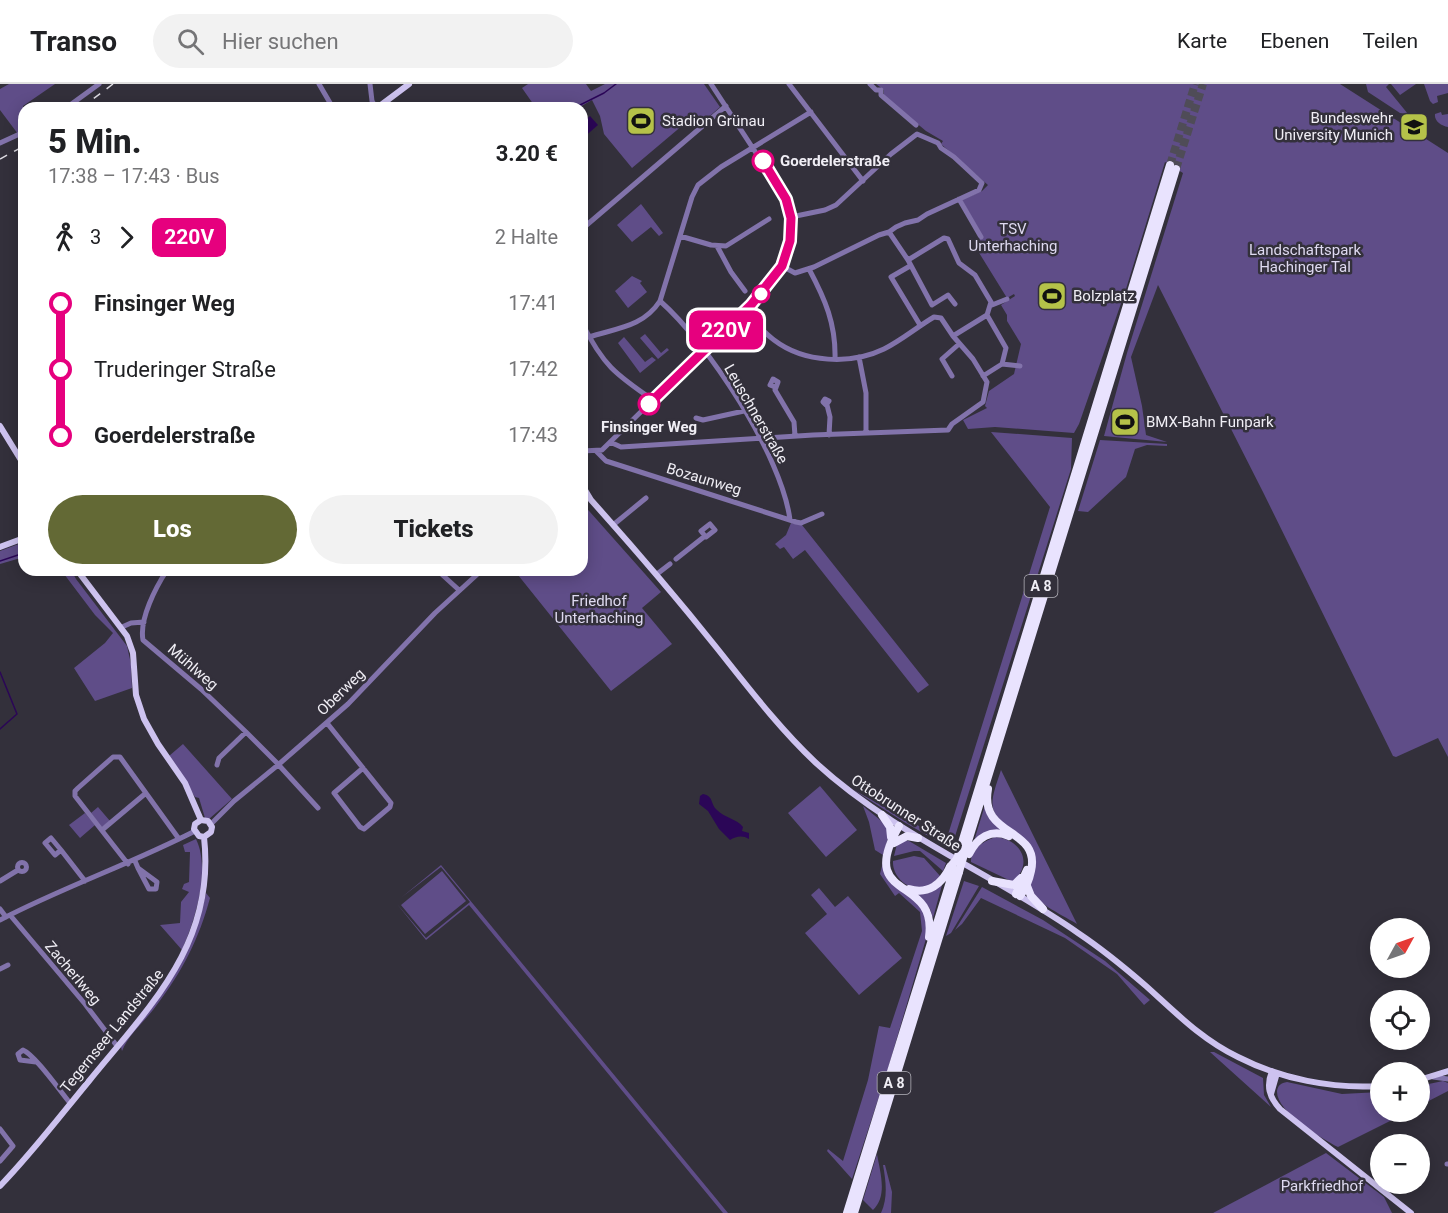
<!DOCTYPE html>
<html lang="de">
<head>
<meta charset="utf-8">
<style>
  body { margin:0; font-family:Roboto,sans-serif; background:#f2f2f2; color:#202124; height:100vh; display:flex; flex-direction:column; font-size:22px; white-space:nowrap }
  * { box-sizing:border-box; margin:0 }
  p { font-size:20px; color:#757577 }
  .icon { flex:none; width:33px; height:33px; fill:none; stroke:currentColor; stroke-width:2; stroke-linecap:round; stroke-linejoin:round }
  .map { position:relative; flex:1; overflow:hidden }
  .details { position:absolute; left:18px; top:18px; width:570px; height:474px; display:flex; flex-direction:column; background:#fff; border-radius:18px; box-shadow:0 3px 15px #0003 }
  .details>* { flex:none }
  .badge { padding:0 12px; border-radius:9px; font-size:21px; line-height:39px }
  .needle { width:39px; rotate:50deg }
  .fabs { position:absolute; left:1370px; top:834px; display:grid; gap:12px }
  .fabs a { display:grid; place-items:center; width:60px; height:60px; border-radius:50%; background:#fff; box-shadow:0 3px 15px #0003; font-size:30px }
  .map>.badge { position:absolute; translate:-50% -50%; box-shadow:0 0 0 3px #fff }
  .legs { display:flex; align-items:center; gap:9px; height:66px; padding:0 30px; font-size:20px }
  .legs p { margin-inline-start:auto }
  .summary { display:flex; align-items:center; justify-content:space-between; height:102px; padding:0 30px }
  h1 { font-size:33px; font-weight:800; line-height:45px }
  .cta { display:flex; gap:12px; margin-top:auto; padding:12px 30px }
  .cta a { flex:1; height:69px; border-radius:36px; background:#636935; color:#fff; font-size:24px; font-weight:800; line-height:69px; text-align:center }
  .cta a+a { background:#f2f2f2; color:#202124 }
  ul { padding:0 30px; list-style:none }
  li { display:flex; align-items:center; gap:21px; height:66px; font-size:22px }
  li i { display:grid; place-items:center; width:9px; height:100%; margin:0 8px; background:currentColor }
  li i::after { content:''; width:15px; height:15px; margin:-8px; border:4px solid; border-radius:50%; background:#fff }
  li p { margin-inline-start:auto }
  li:first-child i { background:linear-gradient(#0000 50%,currentColor 0) }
  li:last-child i { background:linear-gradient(currentColor 50%,#0000 0) }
  header { display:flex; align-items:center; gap:36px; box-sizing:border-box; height:84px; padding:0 30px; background:#fff; border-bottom:2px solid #e0e0e0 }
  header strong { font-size:28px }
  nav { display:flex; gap:33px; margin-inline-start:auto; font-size:21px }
  .search { width:420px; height:54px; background:#f2f2f2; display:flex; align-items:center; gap:15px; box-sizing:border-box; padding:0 21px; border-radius:33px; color:#757577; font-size:22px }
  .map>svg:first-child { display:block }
</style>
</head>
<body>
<header>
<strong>Transo</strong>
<div class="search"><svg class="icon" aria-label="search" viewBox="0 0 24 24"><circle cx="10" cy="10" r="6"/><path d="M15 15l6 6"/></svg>Hier suchen</div>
<nav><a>Karte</a><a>Ebenen</a><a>Teilen</a></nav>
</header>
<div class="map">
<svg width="1448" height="1129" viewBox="0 0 1448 1129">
  <rect width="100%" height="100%" fill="#33303b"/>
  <!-- green -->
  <path fill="#5f4d88" d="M9,0H55L23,22L24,46L18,50L0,26V5Z
    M528,0H586L591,7L605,0H704L720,23L704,37L696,30L632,84L604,50L600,32L592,16L578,24H536L522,4Z
    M876,0H1340L1448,69V673L1438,654L1396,673L1393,672L1263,408L1158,201L1131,273L1142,322L1146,351L1167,358L1104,352L1127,269L1183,89L1165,78L1126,205L1079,340L1074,349L995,343L968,345L963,336L987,324L985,322L989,307L1014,290L1021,260L1007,237V231L1001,221L1015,212L1014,210L1007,214L973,159L983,153L962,116L982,107L988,101L941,60L943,57L926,47L884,12V6Z
    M1366,0H1389L1386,3L1408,30L1400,29L1368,8Z
    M1391,0H1416L1400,11Z
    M1424,0H1448V9L1437,12L1438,18L1433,20L1430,17Z
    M1441,28L1442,31L1448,30V43C1441,42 1434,37 1435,30Z
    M641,120L663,149L659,152L651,143L632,158L617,141Z
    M632,192L642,197L640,199L647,208L628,224L615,207Z
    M645,250L661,269L667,264L669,266L658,275L640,254Z
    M624,253L645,278L652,273L656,276L640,289L618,259Z
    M991,348L1072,354L1071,385L951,765L904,738L852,705L946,757L1050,423Z
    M1100,356L1167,360V362L1147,361L1135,365L1126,393L1088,428L1078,427Z
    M582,419L661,508L642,524L672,560L611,607L514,486H582Z
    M791,439L802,441L929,601L918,609L805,466L793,475L784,463L780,465L775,460L786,451Z
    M24,458V473L0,480V467Z
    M61,486H71L76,495L127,562L131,580L132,604L95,617L74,584L105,559L113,549L95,531Z
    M183,660L232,715L209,735L205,734L199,714L195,713L169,672Z
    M1001,686L1077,840C1066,833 1036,819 1031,807C1026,794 1041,781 1032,767C1029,762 1022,758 1018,754C987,726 988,725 1001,686Z
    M820,702L857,746L826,773L788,729Z
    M985,721L1002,746L974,757Z
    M863,722L885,740L889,751L883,771L875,766L869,738Z
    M98,723L110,737L102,743L91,729Z
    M85,729L95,741L80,754L69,741Z
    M995,753C1021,755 1034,779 1013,798L971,778C971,764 983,758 995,753Z
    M196,755C211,786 195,836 182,866L160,841L180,839L181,818L189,808L182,805L184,800L189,798L190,768H185L183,761Z
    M904,756L909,757L946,779L943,787L920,767H914L894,772L897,760Z
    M914,772L924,774L941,793C937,795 932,800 928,802C911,810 892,794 893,777Z
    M883,778L886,787L923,820L928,848L887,988L852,1095L827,1067L828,1065L843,1077L868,996L879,942L890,944L922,847L920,828L899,809L895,812L880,790Z
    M441,781L728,1129H723L469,821L426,856L397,820L426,854L470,818L441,783L402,813Z
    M442,787L466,817L425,850L401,821Z
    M964,797L979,802L951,849L946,852Z
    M942,801L933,834L930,825L918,810L929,809Z
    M982,803L1043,836L1105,877L1150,916L1144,921L1117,890L1065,854L981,814L962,840L955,846Z
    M819,804L835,823L848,812L902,874L859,911L805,849L827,830L811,811Z
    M206,809L210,814C199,855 182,888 156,922C146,936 128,951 122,967L121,963C162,909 190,878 206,809Z
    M1210,968H1214L1263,994L1264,1011L1271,1023Z
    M1443,997L1448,999V1007L1419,1022V1002Z
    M1287,998L1342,1010L1380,1008V1028H1408L1338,1063C1323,1055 1276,1028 1277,1007C1278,1001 1281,999 1287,998Z
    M1326,1069L1384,1113L1392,1129H1213Z
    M877,1070C880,1088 888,1112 873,1126L863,1116Z
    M883,1081H885L892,1108L891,1129H881C888,1113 886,1098 883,1081Z"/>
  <!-- water -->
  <path fill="#2b0657" d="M590,32L598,41L582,55V39Z
    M703,710C714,712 710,720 717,726C725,734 737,735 743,743L742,747L749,749V755C743,751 736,752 730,756L719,745L708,727L699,720L700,712Z"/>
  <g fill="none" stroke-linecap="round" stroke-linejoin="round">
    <!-- stream -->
    <path stroke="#2b0657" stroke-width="1.5" d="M574,24L604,9L616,0
      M0,477L24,469
      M0,588L17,630L0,645"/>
    <!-- highway-tunnel -->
    <path stroke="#4f4c57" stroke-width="8" stroke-dasharray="8 4" stroke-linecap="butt" d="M1170,81L1195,0
      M1176,85L1203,0"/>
    <!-- minor -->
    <path stroke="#8273ab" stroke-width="5" d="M319,0L333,24
      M370,0L372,17L376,24
      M789,0L863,97
      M870,0L876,6H881V11L916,41
      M66,24L99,0
      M0,59L24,48
      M959,115L981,153
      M582,145L726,22
      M889,148L908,176L932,221L948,211L955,220
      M680,152L711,161L726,162L769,135
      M717,162L731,188L745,207
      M908,176L944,154L948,155L959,179L975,191L991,218L987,231
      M782,182L795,189L814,183L879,151L889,148L896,143L905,139L918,136L927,130L979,106L982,99L954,73L941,64L938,59L917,50L891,70L836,121L825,126L791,133
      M910,182L891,193L920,241
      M809,185C825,215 836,240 835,275
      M660,217C708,259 782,372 790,436
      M992,221L1007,215
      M987,231L1006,264L1002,280L1020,282
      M582,239C603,281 615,290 653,316
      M953,252L987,231
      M589,253C617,244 643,243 660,217L692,113L698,101L721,83L811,28
      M859,273L866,309V349
      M952,292L942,275L959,260
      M983,292L1002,280
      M775,303L770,301L773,295L778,298L775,306L794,338L795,352
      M825,315L829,317L826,321L823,318Z
      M827,321L830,333L829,351
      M696,334L703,336L744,327
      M610,358L621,363L813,351L948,346L952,340L983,318L987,298L973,275L953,252L941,234L934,233C917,243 902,256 884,265C851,281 804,279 774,256C763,248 754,237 745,227
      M582,367L602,366L759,212L781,184L788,165L792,142L786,115L711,0
      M597,368L606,377L796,438L801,439L822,430
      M613,441L646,414
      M676,475L705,452L706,453L715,446L710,440L701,447L705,452
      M167,486C156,503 139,535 143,556L201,605L246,648L276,678L318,724
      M437,486L459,506
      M657,490L670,480
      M122,543L131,539L144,538
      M327,639L391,719L390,723L364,745L360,743L334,709L363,684
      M217,681L219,674L246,648
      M211,740L234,717L278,681L348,620L435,529L482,486
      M102,746L146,709
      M61,766L55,771L45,759L51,754L61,766L85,797
      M135,777L138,784L157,798L156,805H149L138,784
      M17.5 783a4.5 4.5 0 1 1 9 0a4.5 4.5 0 1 1-9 0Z
      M128,780L75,712V707L78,704L113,673H120L179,755
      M0,797L18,786
      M0,825L6,833
      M10,831L85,920L117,962
      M0,836C63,803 131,780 195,747
      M0,885L8,881
      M36,978L20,976L18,970L23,966C35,971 60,1007 70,1019
      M1433,993L1448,995
      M0,1045L13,1062L0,1077
      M1447,1080H1448"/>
    <!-- major -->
    <path stroke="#cdc2ef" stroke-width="6" d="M377,24L409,0
      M0,342L24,381
      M582,396L585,406L591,416C634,464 676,513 716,563C748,603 778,643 815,678C893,750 992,789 1078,849C1102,865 1124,883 1146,902C1175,928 1202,956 1238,973C1281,995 1332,1005 1380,1002
      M0,463L24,454
      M77,486L127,552L133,569L136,611L144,635L158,660L185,699L201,736
      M201,736L208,737L212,743L211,748L204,753
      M201,736L195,740L194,745L199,752L204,753
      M1272,987C1266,1002 1269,1013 1280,1025L1411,1129
      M1419,996L1448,987
      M1271,1010L1277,989
      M0,1102C32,1069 60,1032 89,997C150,922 216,859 204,753"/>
    <!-- highway -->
    <path stroke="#e9e3fe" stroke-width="8" d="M988,705C979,754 1041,743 1031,787C1029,797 1026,804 1020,812
      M882,731L890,743L891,753
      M899,742C855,819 938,790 929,853
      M894,759L907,752L918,754
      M965,767L1176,85
      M969,770C977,754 991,744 1009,752
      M957,775L1170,81
      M992,797L1014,801L1021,794
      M1027,802L1031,812L1043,825
      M909,805C928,811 942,800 950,783
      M1016,810L1027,786
      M847,1129L954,785
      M854,1129L959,788"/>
    <!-- rail -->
    <path stroke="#dcdae1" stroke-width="1.5" stroke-dasharray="8 8" stroke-linecap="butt" d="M81,24L113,0
      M0,75L24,62"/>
    <!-- highway-bridge -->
    <path stroke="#e9e3fe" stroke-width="8" d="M950,783L957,775
      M959,788L965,767"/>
  </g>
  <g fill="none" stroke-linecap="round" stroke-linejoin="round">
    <!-- line-1 casing -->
    <g stroke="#fff" stroke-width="14">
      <path id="line-1" d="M649,320L751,221L782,182L790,157L791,134L786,115L763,77"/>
    </g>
    <!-- line-1 -->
    <use href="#line-1" stroke="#e6007e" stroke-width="9"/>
  </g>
  <!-- icons -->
  <defs>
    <g id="stadium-square" transform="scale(1.5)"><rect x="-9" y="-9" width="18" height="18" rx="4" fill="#b5c249" stroke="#33303b"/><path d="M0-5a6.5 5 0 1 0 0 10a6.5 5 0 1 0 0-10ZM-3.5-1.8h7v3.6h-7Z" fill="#111"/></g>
    <g id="university-square" transform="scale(1.5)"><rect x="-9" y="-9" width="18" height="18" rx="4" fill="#b5c249" stroke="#33303b"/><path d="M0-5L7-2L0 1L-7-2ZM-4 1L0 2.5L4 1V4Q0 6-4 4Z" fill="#111"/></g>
  </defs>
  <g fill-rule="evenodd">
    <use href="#stadium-square" x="641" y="37"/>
    <use href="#university-square" x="1414" y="43"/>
    <use href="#stadium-square" x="1052" y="212"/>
    <use href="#stadium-square" x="1125" y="338"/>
  </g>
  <!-- markers -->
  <g fill="#fff" stroke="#e6007e" stroke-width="3">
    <circle cx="763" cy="77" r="10"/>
    <circle cx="761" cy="210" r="8"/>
    <circle cx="649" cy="320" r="10"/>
  </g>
  <g text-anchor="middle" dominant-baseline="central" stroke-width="5" stroke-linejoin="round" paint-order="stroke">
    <!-- shield labels -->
    <g fill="#33303b" stroke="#b7b5bd" stroke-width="1.5">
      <rect x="1024.5" y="491" width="33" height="22" rx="4.5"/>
      <rect x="877.5" y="988" width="33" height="22" rx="4.5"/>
    </g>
    <g font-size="14" font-weight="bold" fill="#f0eef5">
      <text x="1041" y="502">A 8</text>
      <text x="894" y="999">A 8</text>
    </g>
    <!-- poi labels -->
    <g font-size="15" fill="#f0eef5" stroke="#33303b" text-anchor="start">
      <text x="1393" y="34" text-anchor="end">Bundeswehr<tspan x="1393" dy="17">University Munich</tspan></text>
      <text x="662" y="37">Stadion Grünau</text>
      <text x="1073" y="212">Bolzplatz</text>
      <text x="1146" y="338">BMX-Bahn Funpark</text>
    </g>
    <!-- stop labels -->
    <g font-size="15" font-weight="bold" fill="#f0eef5" stroke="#33303b" text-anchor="start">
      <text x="780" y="77">Goerdelerstraße</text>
      <text x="649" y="343" text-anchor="middle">Finsinger Weg</text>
    </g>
    <!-- park labels -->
    <g font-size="15" fill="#dfdaf1" stroke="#33303b">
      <text x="1013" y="145">TSV<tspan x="1013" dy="17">Unterhaching</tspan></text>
      <text x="1305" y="166">Landschaftspark<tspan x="1305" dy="17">Hachinger Tal</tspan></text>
      <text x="599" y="517">Friedhof<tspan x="599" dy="17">Unterhaching</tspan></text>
      <text x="1322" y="1102">Parkfriedhof</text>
    </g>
    <!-- street labels -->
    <g font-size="15" fill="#f0eef5" stroke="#33303b">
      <text transform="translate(756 330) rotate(60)">Leuschnerstraße</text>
      <text transform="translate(704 395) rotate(17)">Bozaunweg</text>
      <text transform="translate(193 583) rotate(41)">Mühlweg</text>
      <text transform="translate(341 608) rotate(-44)">Oberweg</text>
      <text transform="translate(906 729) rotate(33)">Ottobrunner Straße</text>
      <text transform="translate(73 889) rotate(50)">Zacherlweg</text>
      <text transform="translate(112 947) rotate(-51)">Tegernseer Landstraße</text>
    </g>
  </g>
</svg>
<div class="fabs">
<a><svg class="needle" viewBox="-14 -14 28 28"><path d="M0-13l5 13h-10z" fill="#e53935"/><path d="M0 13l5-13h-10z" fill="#757577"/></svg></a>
<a><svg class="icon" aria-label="locate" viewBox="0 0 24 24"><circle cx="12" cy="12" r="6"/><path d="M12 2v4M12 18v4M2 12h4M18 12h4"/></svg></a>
<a>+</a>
<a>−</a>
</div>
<b class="badge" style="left:726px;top:246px;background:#e6007e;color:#fff">220V</b>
<section class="details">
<div class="summary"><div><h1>5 Min.</h1><p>17:38 – 17:43 · Bus</p></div><b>3.20 €</b></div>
<div class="legs"><svg class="icon" aria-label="walk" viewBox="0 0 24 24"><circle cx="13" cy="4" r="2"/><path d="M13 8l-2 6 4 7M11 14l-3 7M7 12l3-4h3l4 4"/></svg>3<svg class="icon" aria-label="forward" viewBox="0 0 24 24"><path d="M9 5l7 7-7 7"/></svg><b class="badge" style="background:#e6007e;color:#fff">220V</b><p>2 Halte</p></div>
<ul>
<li><i style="color:#e6007e"></i><b>Finsinger Weg</b><p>17:41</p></li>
<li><i style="color:#e6007e"></i><span>Truderinger Straße</span><p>17:42</p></li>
<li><i style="color:#e6007e"></i><b>Goerdelerstraße</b><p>17:43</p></li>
</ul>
<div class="cta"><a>Los</a><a>Tickets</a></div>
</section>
</div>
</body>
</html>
